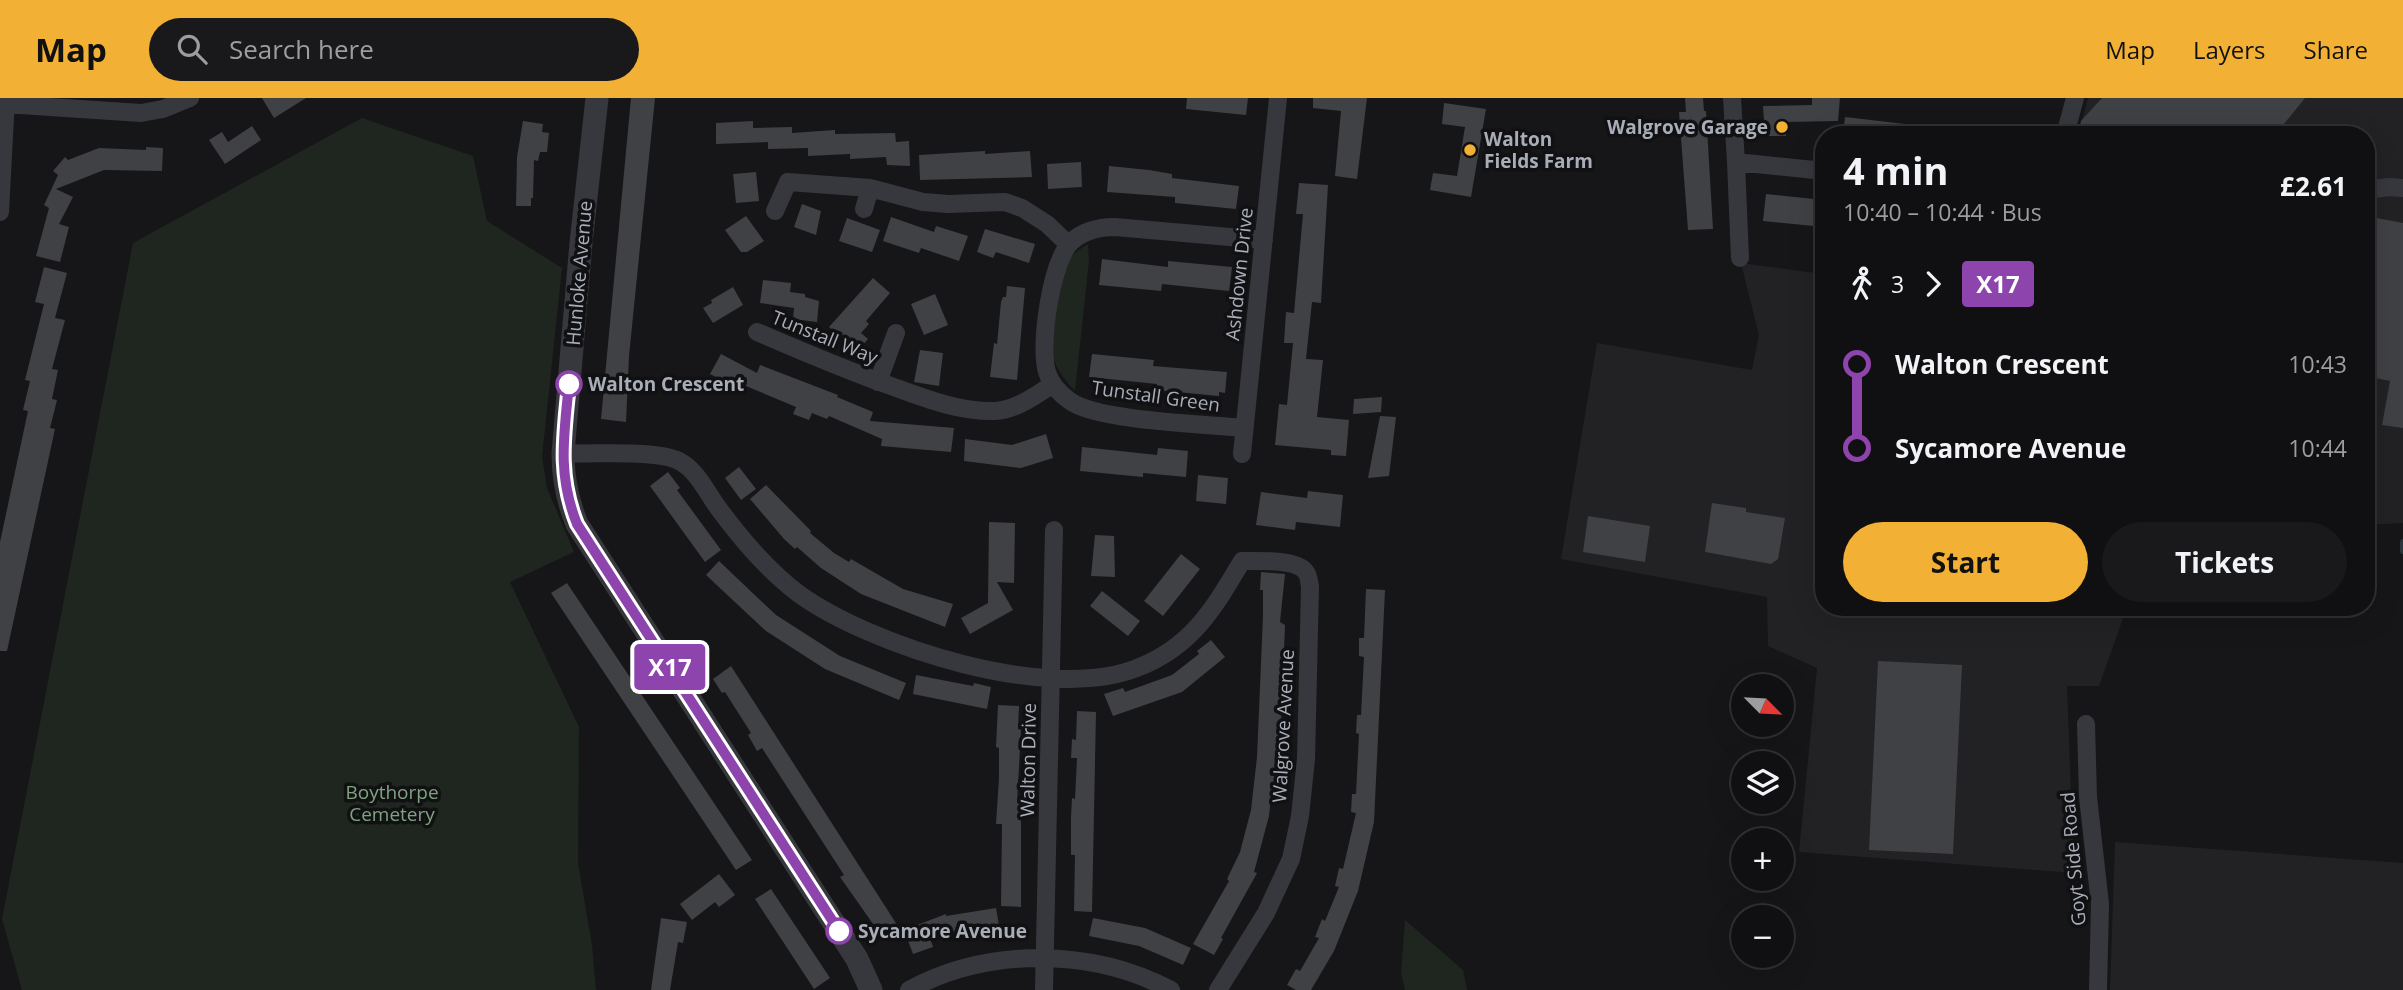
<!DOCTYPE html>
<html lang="en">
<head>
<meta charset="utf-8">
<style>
  body { margin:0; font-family:"Open Sans",sans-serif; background:#19191b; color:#f1f3f6; height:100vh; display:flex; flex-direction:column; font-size:26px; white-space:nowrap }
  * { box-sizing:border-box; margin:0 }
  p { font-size:23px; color:#9c9d9f }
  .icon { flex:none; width:38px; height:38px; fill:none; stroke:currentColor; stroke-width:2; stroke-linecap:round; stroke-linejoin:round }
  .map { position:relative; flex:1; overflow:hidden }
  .side { position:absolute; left:1815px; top:28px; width:560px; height:490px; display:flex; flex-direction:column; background:#101012; border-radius:28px; box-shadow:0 7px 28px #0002,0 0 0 2px #303032 }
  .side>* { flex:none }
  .badge { padding:0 14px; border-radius:5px; font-size:24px; line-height:46px }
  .needle { width:46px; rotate:114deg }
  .tools { position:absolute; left:1731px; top:576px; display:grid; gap:14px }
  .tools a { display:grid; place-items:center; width:63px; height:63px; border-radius:50%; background:#101012; box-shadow:0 7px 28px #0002,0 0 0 2px #303032; font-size:35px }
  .map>.badge { position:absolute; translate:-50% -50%; box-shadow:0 0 0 4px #fff }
  .legs { display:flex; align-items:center; gap:10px; height:77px; padding:0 28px; font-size:23px }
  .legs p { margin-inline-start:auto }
  .head { display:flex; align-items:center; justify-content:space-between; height:119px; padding:0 28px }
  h1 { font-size:38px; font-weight:700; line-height:52px }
  .button { display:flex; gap:14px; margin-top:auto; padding:14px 28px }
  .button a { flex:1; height:80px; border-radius:42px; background:#f2b134; color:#111; font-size:28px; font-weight:700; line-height:80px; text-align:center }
  .button a+a { background:#19191b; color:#f1f3f6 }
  ul { padding:0 28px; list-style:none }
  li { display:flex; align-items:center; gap:24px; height:84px; font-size:26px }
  li i { display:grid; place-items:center; width:10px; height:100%; margin:0 9px; background:currentColor }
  li i::after { content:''; width:18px; height:18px; margin:-9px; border:5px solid; border-radius:50%; background:#101012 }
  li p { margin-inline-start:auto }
  li:first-child i { background:linear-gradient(#0000 50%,currentColor 0) }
  li:last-child i { background:linear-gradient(currentColor 50%,#0000 0) }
  header { display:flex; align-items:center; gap:42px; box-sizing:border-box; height:98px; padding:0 35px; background:#f2b134; color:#111 }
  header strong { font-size:33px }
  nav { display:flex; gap:38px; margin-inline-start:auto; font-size:24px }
  .search { width:490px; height:63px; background:#19191b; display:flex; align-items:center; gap:18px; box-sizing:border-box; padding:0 24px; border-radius:38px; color:#9c9d9f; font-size:26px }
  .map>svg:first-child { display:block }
</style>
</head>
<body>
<header>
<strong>Map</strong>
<div class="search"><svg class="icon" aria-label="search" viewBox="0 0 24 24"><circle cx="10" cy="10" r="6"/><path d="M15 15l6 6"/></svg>Search here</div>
<nav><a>Map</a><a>Layers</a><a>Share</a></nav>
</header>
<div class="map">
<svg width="2403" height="892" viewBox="0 0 2403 892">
  <rect width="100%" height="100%" fill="#161618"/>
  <!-- built -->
  <path fill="#222225" d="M2088,0H2403V425L2366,427V37H2078Z
    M1741,165L1823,176L1824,509H2127L2099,588H2067L2074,775L1799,754L1817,570L1768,548L1767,499L1561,461L1597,245L1752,272L1759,237Z
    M2115,744L2403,765V892H2110Z"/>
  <!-- green -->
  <path fill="#1e261f" d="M362,20L473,58L487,123L562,170L542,359L547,390L574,454L510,484L579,629L578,765L592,847L596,892H22L2,821L133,145Z
    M1088,146L1089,163L1075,293C1067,284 1057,273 1054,261C1051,247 1058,188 1062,173C1066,160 1077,153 1088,146Z
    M1405,822L1463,872L1467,892H1405L1401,875Z"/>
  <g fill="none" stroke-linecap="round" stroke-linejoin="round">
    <!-- stream -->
    <path stroke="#2c353c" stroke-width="6" d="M2403,444V453"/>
  </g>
  <!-- building -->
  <path fill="#404145" d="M262,0H306L274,20Z
    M631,0H655L629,258L626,324L601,321Z
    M1187,0H1248L1246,17L1186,11Z
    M1313,0H1367L1357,81L1335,78L1341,13L1313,10Z
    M1685,0H1703L1704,13H1706L1713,131L1688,132L1679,14H1686Z
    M1812,0H1840L1838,23L1786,24V38H1765L1763,8L1812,7Z
    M2102,0H2305L2275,37H2078L2081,23Z
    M1444,5L1486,11L1471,99L1430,92L1433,75L1457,78L1465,29L1442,26Z
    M1845,19L1913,27V37H1843Z
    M523,23L543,26L542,34L549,35L547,54H540L538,63L534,62L533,100H531V108H516L517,59Z
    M753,23V30L792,29V35L835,32V36L895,35L896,44L909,43L910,68L887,67L886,59L850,61V56L808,58V50L768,51V44L716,46V25Z
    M252,28L261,42L225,66L209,42L222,34L228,44Z
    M146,49L163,50L162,73L104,72L56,91L73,99L59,126L69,129L60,164L36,158L49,110L44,107L58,77L53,73L65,59L68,62L99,50L146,52Z
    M985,53V56L1030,53L1032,79L920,82L919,57Z
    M1081,64L1082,89L1048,91L1047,66Z
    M1109,68L1149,72L1172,76V80L1239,88L1236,111L1175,105V99L1107,94Z
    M756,74L759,103L736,105L733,76Z
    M1299,85L1328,87L1321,205L1312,204L1306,261L1323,262L1317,319L1349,322L1346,358L1331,357V352L1275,347L1279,306L1287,307L1293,245H1284L1286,214L1294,215L1303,116H1296Z
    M1766,96L1824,102V129L1763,123Z
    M802,106L821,113L816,137L794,129Z
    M746,118L764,143L747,154H741L725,132Z
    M2366,118L2403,125V330L2382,327L2390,283L2366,278Z
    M891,119L934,134L936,128L968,138L959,163L921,150L919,155L883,143Z
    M847,120L880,132L872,154L839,143Z
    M985,131L1035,146L1029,165L996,154L993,160L977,154Z
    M1102,161L1168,169V163L1232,169L1229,193L1162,186L1161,193L1099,187Z
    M44,169L67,175L55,220L65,222L52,271L58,272L52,301L57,302L50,330L55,331L7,553H0V444L28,313L23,312L30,283L25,282L44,206L35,204Z
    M873,180L890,195L866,223L869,226L861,235L868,241L857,253L829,229Z
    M763,182L791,185L790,194L805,196V199L819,203L817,224L793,221L794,210L760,205Z
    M1007,188L1025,190L1017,282L990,279L994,245L997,246L1001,204L1003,199H1006Z
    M733,189L743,207L713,225L703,210L712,205L711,202Z
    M935,196L948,227L924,237L911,206Z
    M920,252L943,255L939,288L914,284Z
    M721,256L757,275L760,267L838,297L837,299L873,314L870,323L954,330L951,354L881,348L882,341L829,318L827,321L812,315L809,322L793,316L796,309L734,283L732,287L710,276Z
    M1092,256L1154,262L1153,268L1227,274L1225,295L1219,294V298L1156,292L1157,286L1089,279Z
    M1382,299L1381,314L1353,316L1354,301Z
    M1380,318L1396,319L1389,378L1368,380Z
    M1046,336L1053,360L1021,370L964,363L965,341L1012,347Z
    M1082,349L1157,357L1158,350L1188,353L1186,379L1143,375V379L1080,373Z
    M739,369L756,391L741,402L725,380Z
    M668,374L680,390L677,392L721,452L705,464L650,388Z
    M1198,377L1228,380L1226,406L1196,403Z
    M766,387L811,433L810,435L834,455L849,464L851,461L903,491L953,506L945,529L861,496L821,470L797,449L795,451L784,441L750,401Z
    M1308,393L1343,397L1340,429L1296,424L1295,432L1256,427L1261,394L1307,400Z
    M1712,405L1746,410V414L1785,420L1778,461L1771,466L1705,454Z
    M1588,418L1650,428L1645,464L1583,454Z
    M989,424L1015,425L1014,485L997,484L1013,512L970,536L961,520L988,505Z
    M1095,437L1114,438L1115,479L1091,478Z
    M1181,456L1200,471L1163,518L1144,503Z
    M719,463L776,517L840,558L906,585L899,602L825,571L766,533L706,477Z
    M1261,474L1285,476L1280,524L1285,527L1280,657L1276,688H1272L1269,718L1254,774L1257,775L1221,840L1223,841L1214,857L1193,846L1229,783L1227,781L1240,754L1251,712L1257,659L1260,589L1263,517V492H1260Z
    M567,485L752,762L736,772L551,495Z
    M1366,491L1385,492L1374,724L1358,793L1334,853L1311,892H1296L1287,887L1296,871L1300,873L1319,840L1315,839L1322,821L1325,823L1339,789L1335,788L1339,770L1343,771L1356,715L1351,714L1352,696H1356L1359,636L1356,635L1357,617H1361L1364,559L1359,558V540H1364Z
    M1102,493L1140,523L1128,538L1090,508Z
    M1211,542L1225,559L1182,594L1113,618L1104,596L1123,590L1125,594L1172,577L1199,556L1197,553Z
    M1878,563L1962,567L1953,756L1869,752Z
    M731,568L901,833L885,843L840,779L844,777L762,650L757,653L748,637L751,635L725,594L722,595L713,581Z
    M916,577L973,588L974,585L991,589L987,611L913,596Z
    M998,607L1019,608L1018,631L1021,632L1017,705H1021V809L1001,808L1002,726H996L999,680V650L996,649Z
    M1077,613L1096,614L1092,814L1074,813L1075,757H1071V719L1072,700L1075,701L1077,660H1071L1072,641L1076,642Z
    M719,776L735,797L719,809L715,804L692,822L680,806Z
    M771,791L830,880L814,891L755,801Z
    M996,810L1000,833L981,835L980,830L952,834L931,843L933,849L913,856L904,832L946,816V818Z
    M661,820L687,824L683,845L678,844L670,892H651Z
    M1093,820L1145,830L1191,850L1183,867L1139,848L1089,838Z"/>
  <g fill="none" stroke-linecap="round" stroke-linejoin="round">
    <!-- minor -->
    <path stroke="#37383d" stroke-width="18" d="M1732,0L1736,64L1824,73
      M5,6L141,15L163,11L190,0
      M2065,37L2075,0
      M1736,64L1740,160
      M2366,92L2389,89L2403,90
      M864,111L870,90
      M775,113L788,84L870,90L923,104L948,106L1005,104L1022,110L1047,126L1068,146
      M0,114L6,0
      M757,234C801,253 845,272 891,288C924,300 959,314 995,313C1016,312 1036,297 1053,286
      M878,284L896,235
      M1244,330C1206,326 1097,323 1070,303C1060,296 1051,286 1047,274C1039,247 1051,164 1071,144C1083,133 1098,129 1115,129L1264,142
      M563,355C592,357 656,351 679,363C697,372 707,395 719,411C742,442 768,473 799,496C873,549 1049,605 1137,570C1192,549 1214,510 1242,463C1257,463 1296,461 1305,473C1309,477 1309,484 1310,489L1306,661L1300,718L1291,761L1266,815L1218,892
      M1242,356L1278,0
      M2086,626L2088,699L2100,806L2098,892
      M909,892C988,849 1092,850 1171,892
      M1044,892L1054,432"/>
    <!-- tertiary -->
    <path stroke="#37383d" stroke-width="23" d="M597,0L581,145L563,355C563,381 567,402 577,426L857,861L871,892"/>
  </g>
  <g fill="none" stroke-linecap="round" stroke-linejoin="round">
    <!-- line-1 casing -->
    <g stroke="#fff" stroke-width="16">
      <path id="line-1" d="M569,286C564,337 557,376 577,426L839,833"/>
    </g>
    <!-- line-1 -->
    <use href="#line-1" stroke="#8e44ad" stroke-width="10"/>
  </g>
  <!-- markers -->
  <g fill="#f2b134" stroke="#111113" stroke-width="2.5">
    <circle cx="1782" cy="29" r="7"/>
    <circle cx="1470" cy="52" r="7"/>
  </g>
  <g fill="#fff" stroke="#8e44ad" stroke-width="3.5">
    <circle cx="569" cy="286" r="12"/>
    <circle cx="839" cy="833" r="12"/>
  </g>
  <g text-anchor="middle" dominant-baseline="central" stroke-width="7" stroke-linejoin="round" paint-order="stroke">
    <!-- poi labels -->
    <g font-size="19" font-weight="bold" fill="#a8adb8" stroke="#111113" text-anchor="end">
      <text x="1768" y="29">Walgrove Garage</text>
      <text x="1484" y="41" text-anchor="start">Walton<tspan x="1484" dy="22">Fields Farm</tspan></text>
    </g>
    <!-- street labels -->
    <g font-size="19" fill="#a8adb8" stroke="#111113">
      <text transform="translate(579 175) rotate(-85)">Hunloke Avenue</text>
      <text transform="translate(1239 176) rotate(-84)">Ashdown Drive</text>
      <text transform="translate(825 239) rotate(22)">Tunstall Way</text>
      <text transform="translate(1156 298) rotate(8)">Tunstall Green</text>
      <text transform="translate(1283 628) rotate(-87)">Walgrove Avenue</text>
      <text transform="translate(1028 662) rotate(-89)">Walton Drive</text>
      <text transform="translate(2073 761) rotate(-95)">Goyt Side Road</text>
    </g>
    <!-- stop labels -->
    <g font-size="19" font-weight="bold" fill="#a8adb8" stroke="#111113" text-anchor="start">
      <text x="588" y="286">Walton Crescent</text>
      <text x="858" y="833">Sycamore Avenue</text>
    </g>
    <!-- park labels -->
    <g font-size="19" fill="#7fa381" stroke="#111113">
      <text x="392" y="694">Boythorpe<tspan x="392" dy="22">Cemetery</tspan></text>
    </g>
  </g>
</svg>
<div class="tools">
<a><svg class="needle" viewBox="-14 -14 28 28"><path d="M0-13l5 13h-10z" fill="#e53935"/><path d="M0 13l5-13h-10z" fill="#9c9d9f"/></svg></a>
<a><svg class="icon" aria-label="layers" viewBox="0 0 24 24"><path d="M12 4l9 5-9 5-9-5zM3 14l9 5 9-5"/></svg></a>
<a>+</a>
<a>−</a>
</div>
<b class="badge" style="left:670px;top:569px;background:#8e44ad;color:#fff">X17</b>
<section class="side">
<div class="head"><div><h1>4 min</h1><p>10:40 – 10:44 · Bus</p></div><b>£2.61</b></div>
<div class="legs"><svg class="icon" aria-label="walk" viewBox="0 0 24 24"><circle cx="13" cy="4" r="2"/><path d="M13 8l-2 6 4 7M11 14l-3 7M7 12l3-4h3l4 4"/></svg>3<svg class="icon" aria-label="forward" viewBox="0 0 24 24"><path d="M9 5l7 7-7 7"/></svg><b class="badge" style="background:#8e44ad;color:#fff">X17</b></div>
<ul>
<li><i style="color:#8e44ad"></i><b>Walton Crescent</b><p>10:43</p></li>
<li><i style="color:#8e44ad"></i><b>Sycamore Avenue</b><p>10:44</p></li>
</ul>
<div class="button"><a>Start</a><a>Tickets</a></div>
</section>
</div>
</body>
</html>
